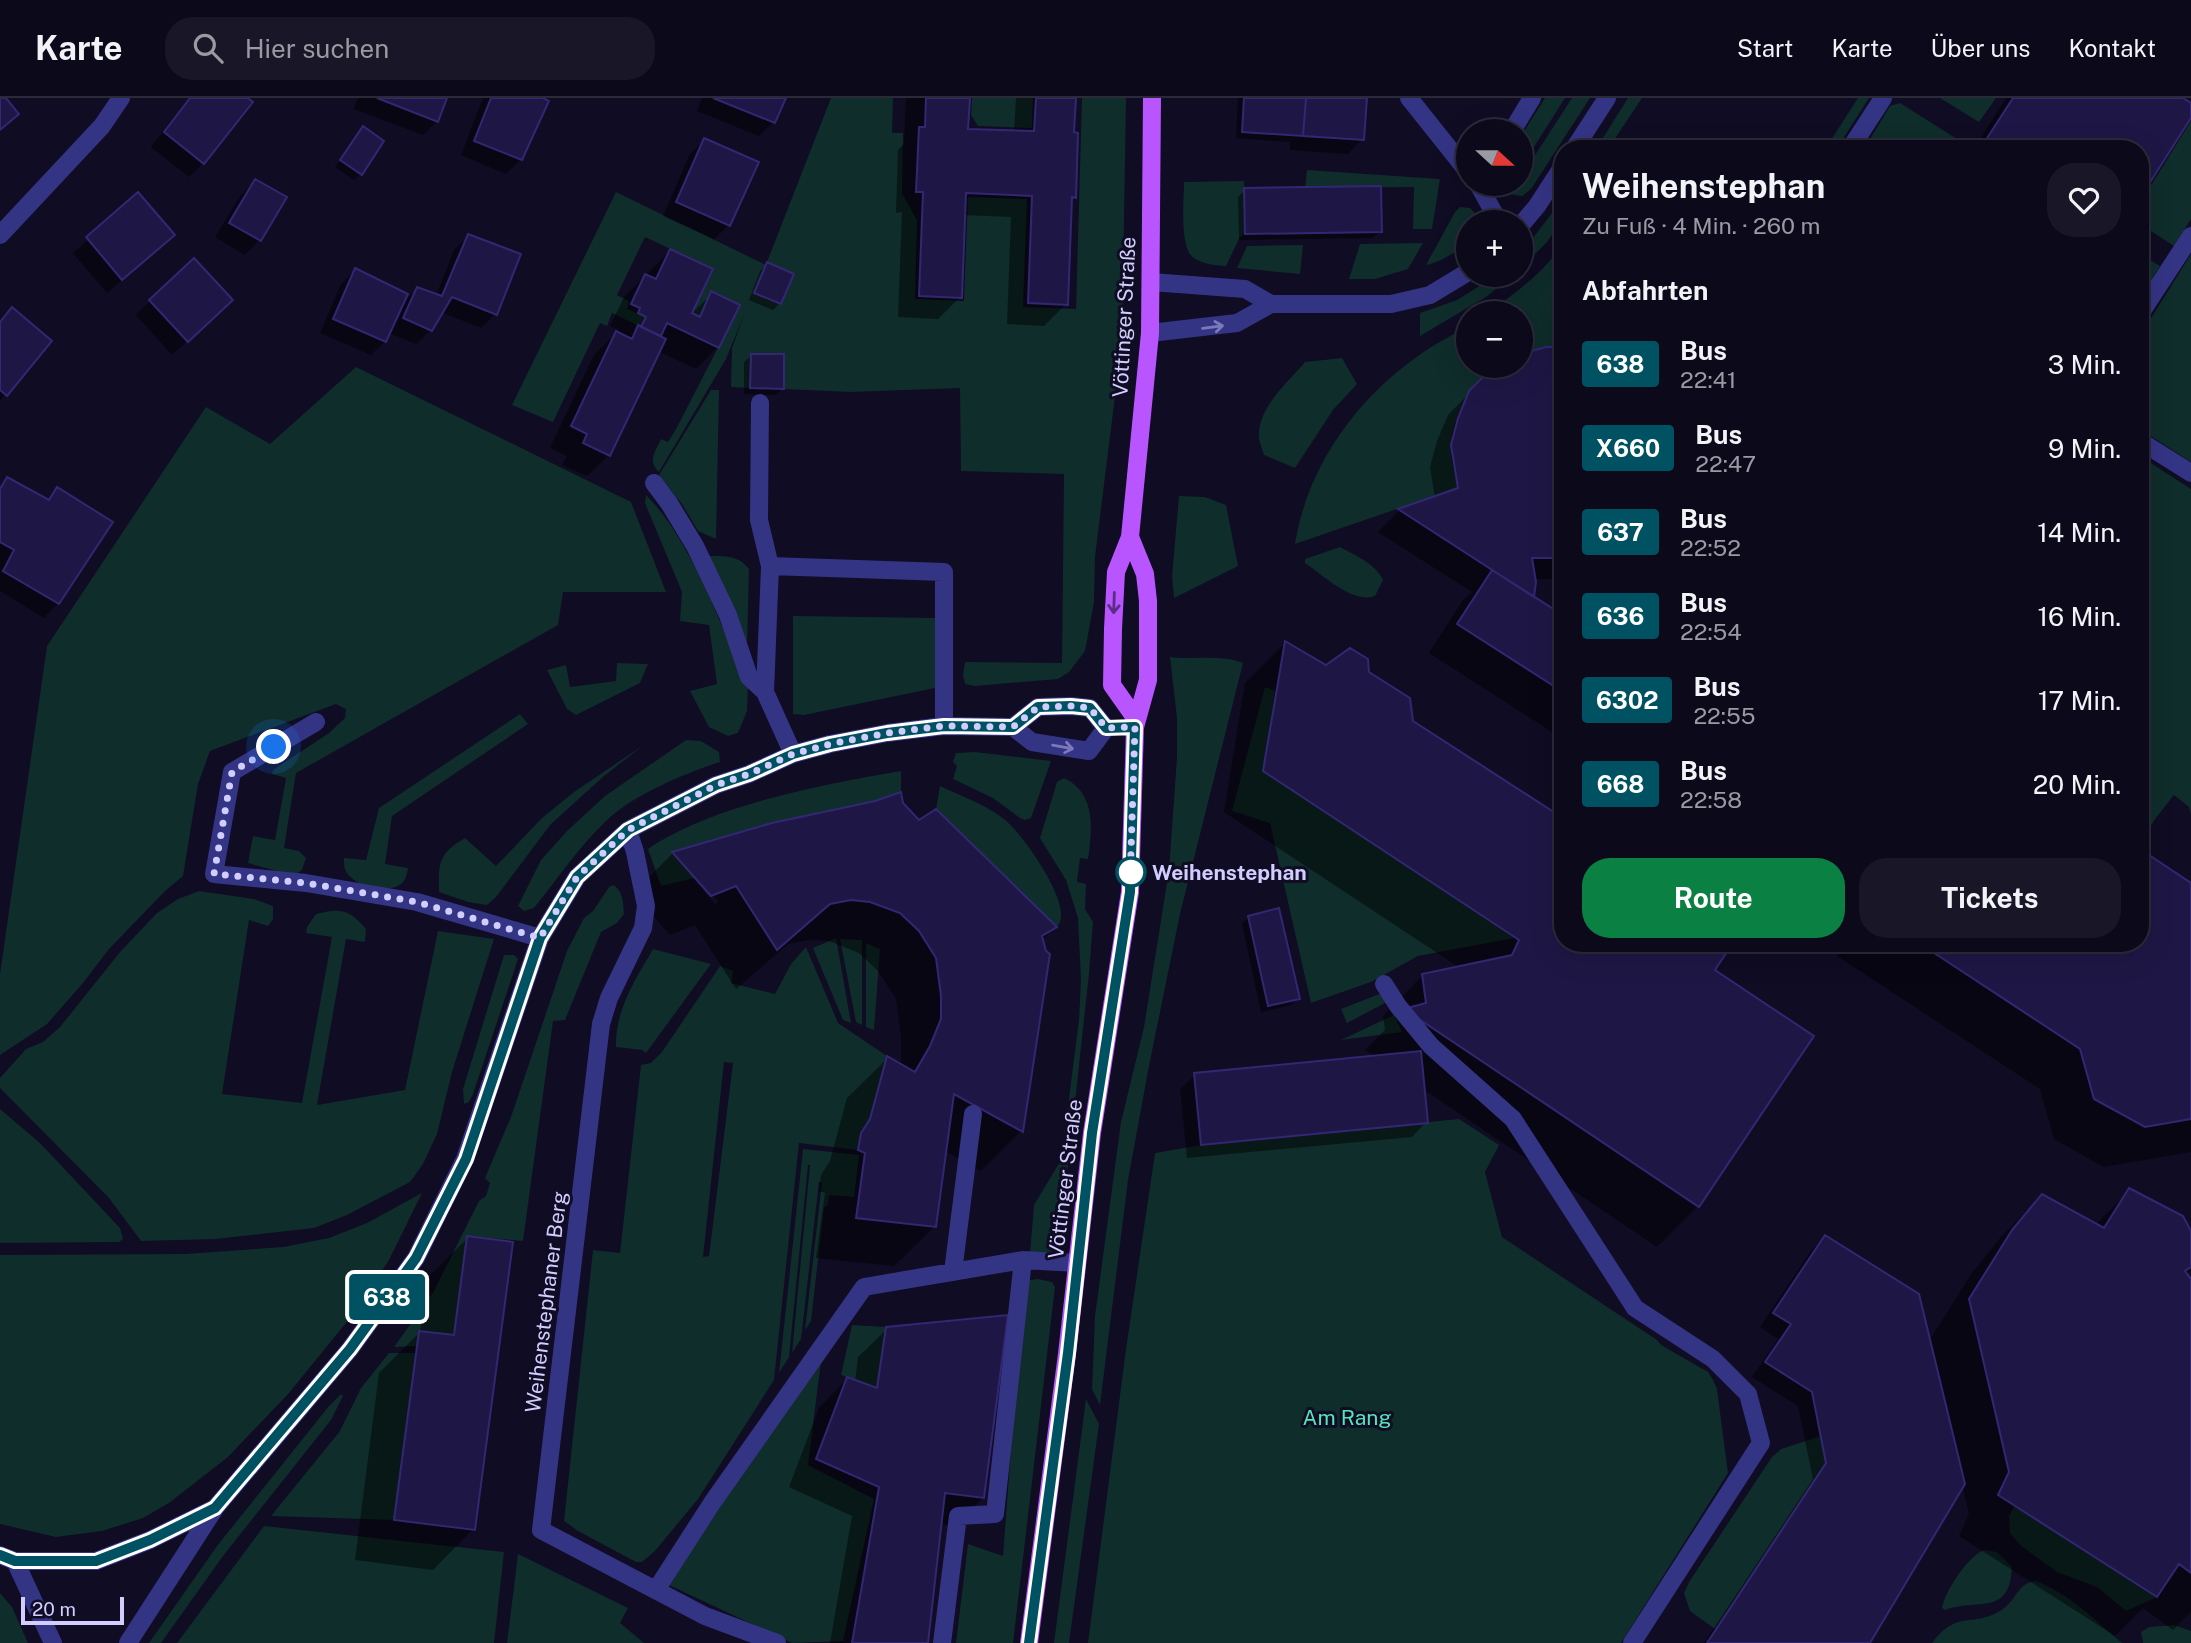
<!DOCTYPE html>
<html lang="de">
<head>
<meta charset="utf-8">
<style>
  body { margin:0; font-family:"Public Sans",sans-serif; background:#191727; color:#f1f3f6; height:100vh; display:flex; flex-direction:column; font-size:26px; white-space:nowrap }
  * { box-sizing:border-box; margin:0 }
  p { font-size:23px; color:#9a9aa2 }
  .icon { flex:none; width:38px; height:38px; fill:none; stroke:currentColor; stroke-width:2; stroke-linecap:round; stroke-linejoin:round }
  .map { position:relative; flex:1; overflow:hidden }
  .drawer { position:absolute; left:1554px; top:42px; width:595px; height:812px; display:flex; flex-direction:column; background:#0b091a; border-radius:28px; box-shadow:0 7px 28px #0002,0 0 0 2px #2b2a39 }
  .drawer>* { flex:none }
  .badge { padding:0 14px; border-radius:5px; font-size:24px; line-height:46px }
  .needle { width:46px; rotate:111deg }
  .controls { position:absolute; left:1456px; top:21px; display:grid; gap:14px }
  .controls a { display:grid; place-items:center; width:77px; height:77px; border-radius:50%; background:#0b091a; box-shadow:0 7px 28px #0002,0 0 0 2px #2b2a39; font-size:35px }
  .scale { position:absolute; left:21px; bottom:18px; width:103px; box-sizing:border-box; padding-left:7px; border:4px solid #d1ceff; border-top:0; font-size:19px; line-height:24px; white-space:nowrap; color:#d1ceff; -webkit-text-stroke:5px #0f0c23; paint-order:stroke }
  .you { position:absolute; width:35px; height:35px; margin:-18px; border:5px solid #fff; border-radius:50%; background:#1a73e8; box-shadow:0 0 0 10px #1a73e833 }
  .map>.badge { position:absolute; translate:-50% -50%; box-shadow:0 0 0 4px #fff }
  h2 { padding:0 28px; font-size:26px; line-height:63px }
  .round { display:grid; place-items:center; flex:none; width:74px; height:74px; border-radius:28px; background:#191727 }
  .headline { display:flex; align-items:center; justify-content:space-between; height:119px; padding:0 28px }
  h1 { font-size:33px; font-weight:700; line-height:52px }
  .cta { display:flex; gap:14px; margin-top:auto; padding:14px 28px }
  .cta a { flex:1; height:80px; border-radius:28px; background:#0b8043; color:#fff; font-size:28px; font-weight:700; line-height:80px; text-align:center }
  .cta a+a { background:#191727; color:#f1f3f6 }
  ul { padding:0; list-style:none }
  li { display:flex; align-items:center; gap:21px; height:84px; padding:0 28px }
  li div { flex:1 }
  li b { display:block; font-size:26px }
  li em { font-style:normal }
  li .badge { min-width:77px; font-weight:700; text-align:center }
  header { display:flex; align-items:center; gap:42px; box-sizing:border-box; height:98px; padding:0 35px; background:#0b091a; border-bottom:2px solid #2b2a39 }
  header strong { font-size:33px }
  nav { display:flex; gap:38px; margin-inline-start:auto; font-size:24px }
  .search { width:490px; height:63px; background:#191727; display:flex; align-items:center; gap:18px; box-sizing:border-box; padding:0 24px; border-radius:28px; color:#9a9aa2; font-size:26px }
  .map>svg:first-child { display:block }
</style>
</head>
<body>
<header>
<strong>Karte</strong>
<div class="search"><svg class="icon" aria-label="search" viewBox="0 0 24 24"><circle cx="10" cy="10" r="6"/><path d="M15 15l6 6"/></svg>Hier suchen</div>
<nav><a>Start</a><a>Karte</a><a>Über uns</a><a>Kontakt</a></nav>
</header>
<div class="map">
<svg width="2191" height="1545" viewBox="0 0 2191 1545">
  <rect width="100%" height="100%" fill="#0f0c23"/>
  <!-- green -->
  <path fill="#0f2d2b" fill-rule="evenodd" d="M831,0H893L892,35H903L902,95L917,122L915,201L964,203L968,99L1027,101L1023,209L1076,211L1082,0H1126L1122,242L1095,459L1094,504L1085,553L1069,574L1058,581L975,588L965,586L963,577L965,564L1062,565L1064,376L961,373L960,290L851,294L784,291V256H751L750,290L731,289L732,250L744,217L726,261L659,374C647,363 655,354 661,341L668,344L675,333L740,207L711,194L700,219L692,215L713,171L645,139L617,197L629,203L627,211L646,219L641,229L612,215L607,228L600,225L553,324L512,307L616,94L766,167L754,195L781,206L793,176L767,164Z
    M972,0H1033L1032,30L978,28L971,17Z
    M1545,0H1565L1522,68L1526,71L1572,0H1590L1531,91L1522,98L1504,95L1497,89L1498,86H1521V38Z
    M1628,0H1642L1608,51H1596Z
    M1858,0H1869L1839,47L1831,42Z
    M1940,0H1996L1979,24Z
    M1900,5L1973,51H1864L1890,8Z
    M2191,23V121L2174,148L2140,126V105Z
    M1307,72L1440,81L1432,131H1413L1414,89L1305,90Z
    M1244,83L1245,136L1240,139L1226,168C1215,167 1204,167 1194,160C1179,151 1184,101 1184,84Z
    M1563,101V122L1546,145L1521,170V155Z
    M1460,109L1470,110L1475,115L1478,124H1468V145C1455,154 1442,164 1426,167L1455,114Z
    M1423,145L1408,171L1375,181H1349L1360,146Z
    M1563,145V249H1546L1521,256V215H1486C1515,196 1545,174 1563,145Z
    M1303,147L1300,176L1237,170L1247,148Z
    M2140,156L2160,168L2140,200Z
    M2191,156V364L2140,331V238Z
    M1497,177H1513L1486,199L1420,238V215L1457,202Z
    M1468,227V268H1498C1471,284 1454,315 1451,346C1450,361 1455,376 1458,390L1295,446C1307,370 1355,302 1418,258C1434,246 1452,238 1468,227Z
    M1342,260L1357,286L1333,312L1295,370L1264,357C1262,350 1258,342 1259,335C1260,308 1288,284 1305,264Z
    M356,269L631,404L666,494H563L558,527L296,675L284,750L299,753L306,760L302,772L294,778L248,765L253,738L275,742L286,680L272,676L273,672L329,635L345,620L346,611L336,606L210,653L198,686L183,778L165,793L109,851L83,885L47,926L0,957V876L47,548L206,309L270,346Z
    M711,292H719L716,441L698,433L682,406L659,377Z
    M2140,358L2191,391V717L2189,709L2174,697L2155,721L2140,745Z
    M646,397C691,441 722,531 748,589L747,613L738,635L728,638L709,629L690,593L717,586L709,527L680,523L682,494L645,405Z
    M1179,398L1205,399L1226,407L1238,468L1174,500L1172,478Z
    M1340,449C1356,458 1375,465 1383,482L1375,498C1352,506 1323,477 1305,465V461Z
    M707,458C724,458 739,457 749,471L747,551Z
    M793,518L939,520L935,590L804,617L793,616Z
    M1170,559C1194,562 1221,556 1243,565L1180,816L1149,968L1128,1082L1100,1307L1092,1291L1095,1218L1121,1024L1144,929L1169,772L1177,659V620Z
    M617,565L648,566L640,585L576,617L567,611L547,572L566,567L570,589L616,583Z
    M1265,589L1275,593L1264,673L1514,840L1418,858L1371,884L1311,905L1270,725L1232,713Z
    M520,616L528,626L392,718L385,766L408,770C407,776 406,782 401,786C387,797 352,789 345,771C344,768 344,764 344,760L366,762L379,710Z
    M686,642L701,643L719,654L720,664C684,676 634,696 606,723C579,749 558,780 534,810L524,813L518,808L541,762L567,733L605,698Z
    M645,646L604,678L551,726L496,799L487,807L468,804L439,794C438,765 439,755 465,740L496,768L542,720L574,694Z
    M975,654L1051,663L1031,720L1025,722L1020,720L993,700L953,681L957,668L953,664L956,655Z
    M901,673V694L875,703L772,725L673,754L695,780L661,788L648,751C712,707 825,686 901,673Z
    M1064,680C1097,696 1092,732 1088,761L1080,760L1077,784L1086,786L1085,811L1093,824L1089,876L1059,1151L1055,1156L1030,1155L1034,1107L1061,1062L1079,922L1081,882L1078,820L1066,782L1040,740L1057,684Z
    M940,688C961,698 985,706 1004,721C1022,735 1064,795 1061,819C1061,823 1059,826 1057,829L936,711Z
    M613,787C624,794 623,805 624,816L617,825L601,834L565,922L553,923L523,1143L467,1138L454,1237L419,1233L417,1248L394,1249L434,1193L479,1103L486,1098L490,1085L485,1080L511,1019L567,853L584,820L593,813L609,789Z
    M199,793L254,801L273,808V821L268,828L249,822L222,996L302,1005L332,839L306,835L307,829L316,816C341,810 349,811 366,831L365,844L346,841L317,1007L405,992L438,833L494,841L452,974L437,1036L423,1066L410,1084L347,1117L314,1130L215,1141L141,1143L109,1100L0,990V980L26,951L43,944L60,929L120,854L157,815L178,801Z
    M836,840L851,925L843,922L813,850Z
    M840,841L862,842V927L856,924Z
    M866,845L880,851L874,932L866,929Z
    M806,849L838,925L887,958L870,1021L861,1035L858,1052L799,1045L774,1282L698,1401L655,1453L642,1464H636L578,1433L564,1423L593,1152L620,1155L641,967L651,965L662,954L720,868L733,873L731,885L775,896L791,866ZM724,964L733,965L709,1158L703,1159Z
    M653,851L711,866L646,955L642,952L616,949C615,912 635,882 653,851Z
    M504,857H514L518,861L473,996L469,1004L464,1006L463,991Z
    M1382,895L1387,904L1347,925L1341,911Z
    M1394,917L1402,934L1341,942Z
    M0,1011L40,1045L120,1130L123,1141L119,1144L0,1145Z
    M1459,1021L1499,1047L1485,1074L1502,1139L1657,1242L1661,1247L1708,1274L1713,1282L1717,1291L1728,1375L1621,1545H1088L1126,1251L1155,1055L1201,1047Z
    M803,1051L859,1057L854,1099L829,1097L828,1107L824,1109L811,1223L805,1232L822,1084H819L801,1241L792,1255L810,1067H808L789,1259L779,1275Z
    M422,1095L389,1162L354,1215L289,1295L228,1359L169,1405L143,1420L102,1433L56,1439L0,1426V1157L185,1156L283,1149L329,1140L367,1125Z
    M1038,1181L1052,1184L1055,1189L1013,1545H956L968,1446L1003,1458L1013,1324L1028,1185L1030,1182Z
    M852,1227L886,1229L877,1290L841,1277Z
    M389,1255H416L394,1422L271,1418L340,1333L361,1290Z
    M816,1261L821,1263L808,1367L874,1401L843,1543L792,1545L669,1487Z
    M341,1296L343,1298L331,1322L223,1458L161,1545H149L217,1448L329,1308Z
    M1086,1301L1099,1326L1069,1545H1054Z
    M1821,1338L1826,1365L1715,1531L1690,1513L1684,1495L1689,1484L1772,1359L1781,1351Z
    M2015,1407L2157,1499L2126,1513L2097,1489L2057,1474L2020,1447L2010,1435L2009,1418Z
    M264,1428L504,1454L494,1545H177Z
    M1984,1452L1997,1454L2012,1469C2010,1519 1977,1500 1945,1512L1942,1510C1945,1493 1968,1458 1984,1452Z
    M518,1456L628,1510L620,1525L644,1545H507Z
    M2036,1483C2068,1495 2096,1523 2122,1545H1932C1958,1511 1971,1530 2000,1513C2018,1502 2016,1485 2036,1483Z
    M0,1495L12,1509L28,1545H0Z
    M2174,1527L2191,1533V1545H2143L2141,1534L2149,1529Z"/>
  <!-- shadow -->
  <path fill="#0007" fill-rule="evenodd" d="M189,0H245L203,65L189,79L151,49Z
    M358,0H446L437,23L423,37L354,11Z
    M483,0H538L521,61L506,76L461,57Z
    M702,0H784L773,24L759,38L697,13Z
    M906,0H968L966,32L1014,34L1016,0H1074V99L1070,103L1066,206L1044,228L1007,226L1011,119L963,117L960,199L938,221L898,219L902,114L896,115L898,52L904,46Z
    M1238,0H1365L1362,41L1348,56L1290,52V44L1236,40Z
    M2006,0H2180L2191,7V17L2140,51H1974Z
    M363,31L360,76L354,82L335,69Z
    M704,42L729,127L714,141L663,118L690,56Z
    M255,83L284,100L259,142L245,157L215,139L241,97Z
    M1245,92L1380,133L1373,140L1239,142L1238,99Z
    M138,97L158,151L107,195L73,155Z
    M469,138L495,216L481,230L441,214L431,232L416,246L389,235L385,243L371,257L320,235L341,186L355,172L403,205L417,191L436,198L454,152Z
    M670,153L689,218L712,196L718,249L696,271L658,253L609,357L587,378L562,367L567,358L550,350L594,257L619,232L610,228L624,199Z
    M767,166L780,205L773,212L749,202L760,173Z
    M150,203L216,216L172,257L136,217Z
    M0,226L6,296L0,302Z
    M1546,250L1563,251V481H1533L1532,498L1563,519V641L1429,555L1463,502L1472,494L1378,434L1399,413L1435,400L1430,369L1437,343L1448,317L1490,274L1502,268H1521V258Z
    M751,258L783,290L776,297L744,296V264Z
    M7,382L46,403L58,392L111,425L58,505L44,520L0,493V389Z
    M1285,545L1326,569L1367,575L1412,624L1563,845L1713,872L1812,939L1698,1108L1657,1149L1423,991L1426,1024L1412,1039L1187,1060L1180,991L1195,977L1376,959L1365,952L1385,932L1383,918L1423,877L1460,870L1224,714L1245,585Z
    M901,706L919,724L1055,829L1041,843L1021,1033L981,1073L945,1053L935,1128L894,1168L816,1160L825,1095L819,1093L821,1077L830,1063L847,1000L888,960L899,967L901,963V939L896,901L878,873L859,855L829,843L809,842L788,846L736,891L695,827L670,837L633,795L673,755ZM689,775H694L718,803L715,806Z
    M2191,787V1054L2104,1069L2054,1041L2040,991L1837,858L1842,845H2140Z
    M1249,819L1298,900L1291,907L1261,914L1242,826Z
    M2130,1092L2191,1136V1172L2186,1177L2191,1182V1514L2173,1532L2143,1510L2115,1538L1959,1438L1969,1416L1962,1386L1868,1545H1704L1813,1381L1798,1308L1752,1279L1778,1241L1760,1229L1811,1153L1825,1139L1929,1243L1972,1175L2001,1139L2042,1098L2095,1127Z
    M468,1140L473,1431L433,1472L355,1462L379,1275L420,1234L427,1180Z
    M887,1231L983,1400L954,1428L939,1426L926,1545H830L852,1418L789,1389L819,1310L847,1281L855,1284L858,1259Z"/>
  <!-- building -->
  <path fill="#1e1745" stroke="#332773" stroke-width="2" d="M0,0H6L19,16L0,32Z
    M190,0H248L253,4L204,66L164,34Z
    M377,0H447L438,24Z
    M491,0H543L549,3L522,62L474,43Z
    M713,0H786L775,25Z
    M926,0H970L968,31L1034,33L1036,0H1076L1074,34L1078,35L1076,100L1072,99L1068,207L1028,205L1032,98L966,95L962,200L919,198L923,94H916L919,29H925Z
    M1244,0H1306L1303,38L1242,34Z
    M1306,0H1367L1364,42L1303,38Z
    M2013,0H2183L2191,5V20L2140,100V51H1980Z
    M363,28L384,43L362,77L340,62Z
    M704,40L759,64L730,128L676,104Z
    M255,81L287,99L261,143L229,125Z
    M1381,88L1382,134L1245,136L1244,90Z
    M138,94L175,137L122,182L86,139Z
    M468,136L521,156L497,217L452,199L432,233L403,220L417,189L442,198Z
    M670,151L713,171L692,215L700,219L711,193L740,207L719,250L667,225L661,238L641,229L646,219L638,215L640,210L631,206L645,176L656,181Z
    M194,160L233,202L188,244L149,202Z
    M767,164L794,176L781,206L754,195Z
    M355,170L408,196L386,244L333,221Z
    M12,209L52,243L7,298L0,292V224Z
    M638,227L666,241L610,358L583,345L587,336L571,328L616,233L632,241Z
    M1546,249H1563V460H1532L1536,484L1534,499L1398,411L1458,390L1451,347L1458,320L1469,293L1489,273L1498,268H1521V256Z
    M751,256H784V291L750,290Z
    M7,379L49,402L57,389L113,424L59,506L3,473L14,452L0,444V391Z
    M1492,472L1563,517V594L1457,526Z
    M1285,543L1326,567L1350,550L1368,561L1369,574L1410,600L1413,623L1563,720V845H1733L1715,872L1814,938L1699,1109L1404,911L1426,905L1422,876L1512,857L1519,842L1263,673Z
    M901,694L903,705L919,722L936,711L1057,829L1042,838L1046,853L1050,856L1023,1034L954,996L936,1129L856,1120L865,1055L858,1052L861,1035L870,1021L887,958L915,974L930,948L941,921V898L936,860L919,833L900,815L870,804L851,802L830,806L777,852L736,788L711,798L672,754L772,725L875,703Z
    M2140,751L2191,785V1021L2145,1029L2094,1001L2080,951L1919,845H2140Z
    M1279,810L1300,901L1268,908L1248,818Z
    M1421,953L1428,1025L1201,1047L1194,975Z
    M2129,1090L2183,1118L2191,1133V1169L2185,1173L2191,1181V1475L2179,1466L2157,1499L1998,1397L2009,1374L1969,1201L2012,1132L2042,1096L2104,1130Z
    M1825,1137L1919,1196L1965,1386L1870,1545H1707L1826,1365L1812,1294L1765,1264L1791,1226L1773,1215Z
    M467,1138L513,1144L475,1432L394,1422L419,1233L454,1237Z
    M1008,1217L984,1400L945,1395L928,1545H852L879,1389L816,1361L847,1279L877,1290L886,1229Z"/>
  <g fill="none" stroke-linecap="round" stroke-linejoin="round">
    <!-- minor -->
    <path stroke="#343485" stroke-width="18" d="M1409,0L1468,74
      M1512,33L1532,0
      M1574,51L1607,0
      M1850,51L1883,0
      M1478,86L1499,124
      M1521,127L1537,108L1563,68
      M0,137L102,28L121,0
      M1151,184L1245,191L1271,206H1391L1430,197L1468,174
      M2140,216L2191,138
      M1150,235L1237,225L1271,206
      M760,305L759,422L770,468
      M2140,343L2191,375
      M654,385L669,405L695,448L728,517L749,579L765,594
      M316,624L232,674L214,776L306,785L417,804L540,840
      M1013,629L1038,609L1071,608L1090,610L1106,630
      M793,656L765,594L770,468L944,474V628
      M628,732L635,754L646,808L643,830L609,900L601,926L541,1432L705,1518L777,1545
      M1384,886L1398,908L1431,948L1513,1021L1635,1210L1713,1261L1748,1296L1761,1345L1632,1545
      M953,1174L973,1016
      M0,1457L15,1463H96L150,1442L215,1410
      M15,1463L53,1545
      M656,1492L712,1405L864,1189L1023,1162L1077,1165
      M128,1545L215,1410L350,1251L416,1160L465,1061L540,840L577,779L628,732L716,687L749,676L793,656L830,646L887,635L944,628L1013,629L1032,644L1089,653L1106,630
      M942,1545L958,1418L995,1416L1023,1162"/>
    <!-- major -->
    <path stroke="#b855ff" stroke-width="18" d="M1136,621L1112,587L1113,531L1116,474L1130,439L1150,235L1152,0
      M1029,1545L1067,1256L1092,1035L1130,794L1135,629L1148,582V503L1145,476L1130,439"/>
  </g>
  <!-- one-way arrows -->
  <defs><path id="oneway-shaft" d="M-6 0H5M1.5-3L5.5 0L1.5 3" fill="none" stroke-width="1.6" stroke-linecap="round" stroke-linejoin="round" transform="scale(1.75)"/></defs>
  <g stroke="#7b79bc">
    <use href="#oneway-shaft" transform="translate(1213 229) rotate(-8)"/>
    <use href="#oneway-shaft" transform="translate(1063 649) rotate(10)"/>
  </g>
  <use stroke="#5b2d86" href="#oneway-shaft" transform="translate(1114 505) rotate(92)"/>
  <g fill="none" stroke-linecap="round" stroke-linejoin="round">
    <!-- line casing -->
    <g stroke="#fff" stroke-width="16">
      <path id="line" d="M0,1457L15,1463H96L150,1442L215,1410L350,1251L416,1160L466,1061L540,840L577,779L628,732L716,687L749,676L793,656L830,646L887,635L944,628L1013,629L1038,609L1071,608L1090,610L1106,630L1135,629L1130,794L1092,1035L1068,1255L1029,1545"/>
    </g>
    <!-- line -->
    <use href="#line" stroke="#005262" stroke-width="10"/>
    <!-- walk -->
    <path stroke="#d1ceff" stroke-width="7" stroke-dasharray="0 12.6" d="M274,649L232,674L214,776L306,785L417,804L540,840L577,779L628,732L716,687L749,676L793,656L830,646L887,635L944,628L1013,629L1038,609L1071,608L1090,610L1106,630L1135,629L1130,784L1131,774"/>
  </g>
  <!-- markers -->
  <circle fill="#fff" stroke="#005262" stroke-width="3.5" cx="1131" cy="774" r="14"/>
  <g text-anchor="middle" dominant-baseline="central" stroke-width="6" stroke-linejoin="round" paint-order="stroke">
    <!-- street labels -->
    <g font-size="21" fill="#d1ceff" stroke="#0f0c23">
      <text transform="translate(1124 219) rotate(-87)">Vöttinger Straße</text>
      <text transform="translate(1065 1081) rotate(-83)">Vöttinger Straße</text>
      <text transform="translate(546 1204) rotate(-83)">Weihenstephaner Berg</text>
    </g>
    <!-- stop labels -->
    <g font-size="21" font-weight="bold" fill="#d1ceff" stroke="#0f0c23" text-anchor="start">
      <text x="1152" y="774">Weihenstephan</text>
    </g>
    <!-- park labels -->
    <g font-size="21" fill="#52e7bb" stroke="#0f0c23">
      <text x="1347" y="1319">Am Rang</text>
    </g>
  </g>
</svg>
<div class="controls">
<a><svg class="needle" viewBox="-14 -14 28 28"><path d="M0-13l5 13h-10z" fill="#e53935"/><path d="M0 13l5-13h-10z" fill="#9a9aa2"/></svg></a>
<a>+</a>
<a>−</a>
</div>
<div class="scale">20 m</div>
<div class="you" style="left:274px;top:649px"></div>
<b class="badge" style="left:387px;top:1199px;background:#005262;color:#fff">638</b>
<section class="drawer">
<div class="headline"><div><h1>Weihenstephan</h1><p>Zu Fuß · 4 Min. · 260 m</p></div><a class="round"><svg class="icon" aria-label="heart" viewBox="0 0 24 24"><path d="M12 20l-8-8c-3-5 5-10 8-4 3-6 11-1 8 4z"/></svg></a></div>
<h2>Abfahrten</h2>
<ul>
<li><span class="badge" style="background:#005262;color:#fff">638</span><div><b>Bus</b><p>22:41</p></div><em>3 Min.</em></li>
<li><span class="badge" style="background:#005262;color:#fff">X660</span><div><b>Bus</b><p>22:47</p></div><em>9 Min.</em></li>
<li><span class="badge" style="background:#005262;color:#fff">637</span><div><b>Bus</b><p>22:52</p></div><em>14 Min.</em></li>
<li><span class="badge" style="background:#005262;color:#fff">636</span><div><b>Bus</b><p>22:54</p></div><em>16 Min.</em></li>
<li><span class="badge" style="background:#005262;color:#fff">6302</span><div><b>Bus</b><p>22:55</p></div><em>17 Min.</em></li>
<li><span class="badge" style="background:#005262;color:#fff">668</span><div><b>Bus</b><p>22:58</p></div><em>20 Min.</em></li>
</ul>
<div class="cta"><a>Route</a><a>Tickets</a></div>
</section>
</div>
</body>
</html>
